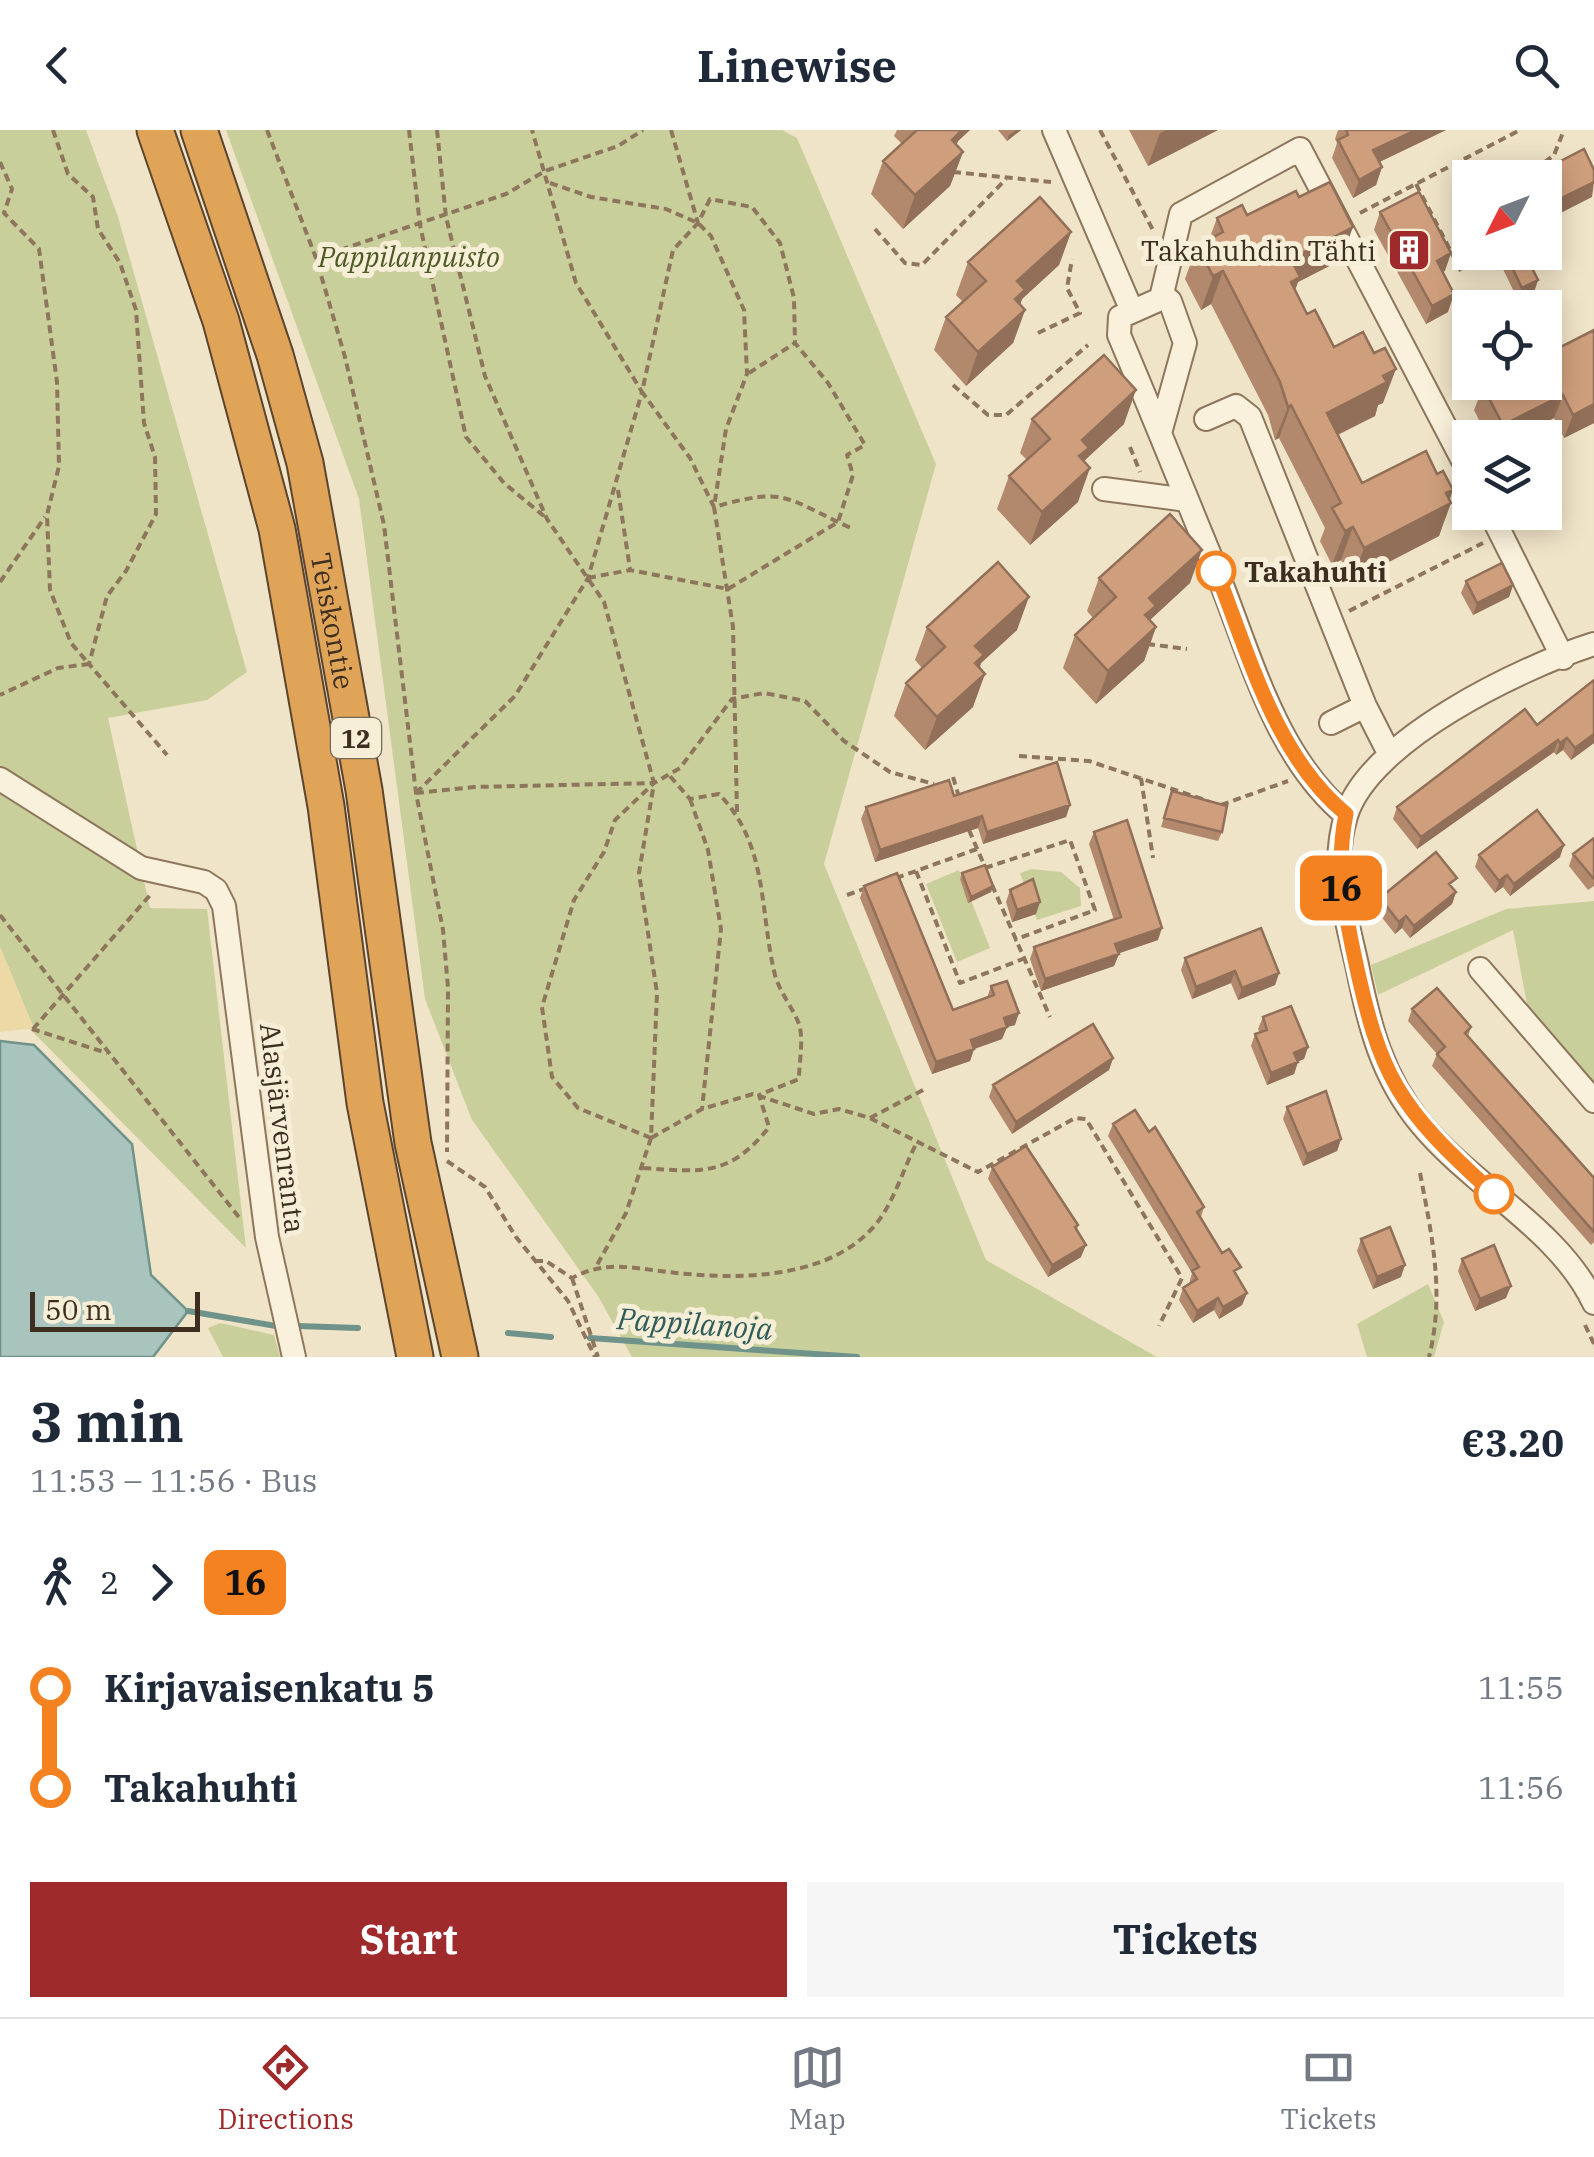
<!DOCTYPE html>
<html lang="en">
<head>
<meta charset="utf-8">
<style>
  body { margin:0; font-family:"IBM Plex Serif",serif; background:#f6f6f7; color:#1f2937; height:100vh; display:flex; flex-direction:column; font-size:38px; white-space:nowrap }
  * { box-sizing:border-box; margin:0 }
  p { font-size:32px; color:#747a83 }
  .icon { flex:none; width:55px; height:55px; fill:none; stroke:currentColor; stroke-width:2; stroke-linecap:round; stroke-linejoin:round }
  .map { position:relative; height:1227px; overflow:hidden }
  .details { display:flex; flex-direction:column; background:#fff; flex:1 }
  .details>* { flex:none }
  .badge { padding:0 20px; border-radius:15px; font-size:35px; line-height:65px }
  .needle { width:65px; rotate:228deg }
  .controls { position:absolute; left:1452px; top:30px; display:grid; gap:20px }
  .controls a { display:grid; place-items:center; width:110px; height:110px; border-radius:0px; background:#fff; box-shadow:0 5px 25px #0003; font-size:50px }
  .scale { position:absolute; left:30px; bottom:25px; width:170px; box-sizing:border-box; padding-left:10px; border:5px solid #3d2e20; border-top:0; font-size:28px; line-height:35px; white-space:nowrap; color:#3d2e20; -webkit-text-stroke:8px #f7eed8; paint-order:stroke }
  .map>.badge { position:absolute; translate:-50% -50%; box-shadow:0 0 0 5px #fff }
  .legs { display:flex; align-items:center; gap:15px; height:110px; padding:0 30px; font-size:32px }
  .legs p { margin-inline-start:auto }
  .head { display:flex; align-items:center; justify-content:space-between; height:170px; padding:0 30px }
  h1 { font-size:55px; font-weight:700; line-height:75px }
  .primary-button { display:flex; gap:20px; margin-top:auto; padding:20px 30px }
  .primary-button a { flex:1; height:115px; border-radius:0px; background:#9e2a2b; color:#fff; font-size:40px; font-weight:700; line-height:115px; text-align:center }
  .primary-button a+a { background:#f6f6f7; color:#1f2937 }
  ul { padding:0 30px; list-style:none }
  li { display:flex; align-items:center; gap:35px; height:100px; font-size:38px }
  li i { display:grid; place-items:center; width:15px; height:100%; margin:0 12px; background:currentColor }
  li i::after { content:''; width:25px; height:25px; margin:-12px; border:8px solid; border-radius:50%; background:#fff }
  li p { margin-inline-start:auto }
  li:first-child i { background:linear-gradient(#0000 50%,currentColor 0) }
  li:last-child i { background:linear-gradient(currentColor 50%,#0000 0) }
  header { display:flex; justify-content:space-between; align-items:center; height:130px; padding:0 30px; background:#fff; font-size:45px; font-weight:700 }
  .tab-bar { display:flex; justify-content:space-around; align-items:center; height:140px; border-top:2px solid #e0e1e3; background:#fff; font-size:28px; color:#747a83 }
  .tab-bar a { display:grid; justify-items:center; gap:5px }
  .tab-bar .on { color:#9e2a2b }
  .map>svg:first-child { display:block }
</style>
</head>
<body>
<header><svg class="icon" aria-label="back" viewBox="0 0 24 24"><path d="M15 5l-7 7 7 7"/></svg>Linewise<svg class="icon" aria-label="search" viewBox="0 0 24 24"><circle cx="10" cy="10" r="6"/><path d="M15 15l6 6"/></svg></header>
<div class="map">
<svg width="1594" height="1227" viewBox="0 0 1594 1227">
  <rect width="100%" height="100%" fill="#f0e4c8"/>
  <!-- green -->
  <path fill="#c9cf9b" d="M0,0H86L118,87L247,542L207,570L108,588L150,778L207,779L246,1118L29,898L33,897L0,817Z
    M226,0H782L797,8L936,334L824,734L986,1130L1157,1227H632L598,1166L472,990L425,869L359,369Z
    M1032,739L1061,742L1080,758L1081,776L1037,790L1020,743Z
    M959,740L990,818L957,832L926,754Z
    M1594,771V964L1529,885L1513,800L1378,865L1371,835L1506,779Z
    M1428,1154L1444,1192L1434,1227H1367L1357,1194Z
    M220,1193L274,1205L280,1227H223L208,1198Z"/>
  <!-- sand -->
  <path fill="#ecd9a5" d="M0,817L34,898L0,902Z"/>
  <!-- water -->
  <path fill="#a9c4bc" stroke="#6f938a" stroke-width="2.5" d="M0,911L34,915L132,1014L151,1145L188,1181L153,1227H0Z"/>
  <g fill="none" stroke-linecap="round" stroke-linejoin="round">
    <!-- stream -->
    <path stroke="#6f938a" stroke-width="6" d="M188,1181L276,1196
      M297,1196L358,1198
      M508,1203L551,1207
      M590,1208L857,1227"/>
    <!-- minor casing -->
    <g stroke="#8d765c" stroke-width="26">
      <path id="minor" d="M1054,0L1132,181
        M1161,168L1181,84L1300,19L1470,344
        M1206,289L1236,276L1250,287L1365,576L1390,625
        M1160,303L1185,213L1170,171L1165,167L1120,187L1119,205C1153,285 1185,365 1218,445C1251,527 1276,627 1346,685
        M1104,359L1187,370
        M1490,382L1563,528
        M1594,514C1522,537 1369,610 1346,686C1330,737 1346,786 1357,835C1369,895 1382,947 1421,994C1473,1057 1559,1099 1594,1173
        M1331,593L1365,576
        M0,649L141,738L204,752L216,760L224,776L267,1107L294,1227
        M1480,839L1594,971"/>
    </g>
    <!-- highway casing -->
    <g stroke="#5b4430" stroke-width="39">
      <g id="highway">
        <path d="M155,0L221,191L277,399L326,676L365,973L415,1227"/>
        <path id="s1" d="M199,0L275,225L305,333L364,660L413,1013L460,1227"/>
      </g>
    </g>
    <!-- path -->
    <path stroke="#8d765c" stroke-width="4" stroke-dasharray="8 5" stroke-linecap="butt" d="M53,0L68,44L93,67L98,99L120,133L136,180L144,293L155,327L156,384L126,441L107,466L89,534L167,625
      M267,0L316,128L345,227L384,395L416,663L443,800L448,858L447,1022
      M409,0L420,95L466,307L504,353L545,387
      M437,0L446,87L485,246L547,389L604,472L654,653L639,743L657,863L651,1008L626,1083L597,1135
      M671,0L698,93
      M1100,0L1154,102
      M0,32L12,59L4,83L39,119L57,252L59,336L47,385L50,460L71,513L89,534L58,538L0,565
      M953,42L1051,52
      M1524,48L1554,25L1564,0
      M550,53L591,67L666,79L698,93L711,106L744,180L747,244L726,299L714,377L733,497L737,683
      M1416,54L1461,141
      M1360,83L1520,0
      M875,99L905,133L922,135L1006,49
      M316,128L506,64L545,41L618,16L643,0
      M1038,203L1080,183L1067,158L1072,129
      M749,243L795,213
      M953,255L988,285H1006L1088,215
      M1130,317L1140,342
      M618,360L630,439
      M588,448L630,440L728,459L838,392L853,345L847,325L865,315L828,253L795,213L794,168L780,113L752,77L710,69L698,93L673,120L642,262L690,328L714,377C788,356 784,368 851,398
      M0,452L45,387
      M1349,481L1483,413
      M1147,514L1187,519
      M1019,626L1089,631L1208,671
      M953,647L959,667
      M1141,648L1153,728
      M416,663L515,566L588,448L642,262L576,153L532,0
      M416,663L474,657L654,653L680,638L732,569L764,563L805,571L844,611L890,642L934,654
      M690,669L708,720L721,799L702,979
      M1221,675L1288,651
      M969,700L985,737
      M977,719L916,741L960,853L1023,829
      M985,738L1070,710L1095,780L1014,810
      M896,748L916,741
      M992,755L1050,887
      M847,765L864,759
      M0,785L242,1091
      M32,899L107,923
      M33,899L151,764
      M870,988L925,959
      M651,1008L702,979L753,964L814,984L839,979L870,988L978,1042L1075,988L1086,989L1182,1148L1159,1196
      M651,1008L578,978L552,947L542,877L574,770L604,722L615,690L653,654
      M447,1031L485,1057L516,1107L568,1171L595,1227
      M643,1038C701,1042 730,1047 769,997L759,965L799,949C799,932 804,910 799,894C793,878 780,863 775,845C759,780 769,716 719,664L690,669L669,645
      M1420,1043C1432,1106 1445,1164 1429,1227
      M535,1131H546L572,1148C606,1130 631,1138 668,1142C735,1150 829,1151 876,1094C894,1072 904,1037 917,1012
      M572,1148L598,1227
      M1585,1195L1594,1214"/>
    <!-- minor -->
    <use href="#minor" stroke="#faf1dc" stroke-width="22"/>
    <!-- highway -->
    <use href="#highway" stroke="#e0a458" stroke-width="35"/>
  </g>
  <!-- wall -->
  <path fill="#b2896c" d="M897,0H970L958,11L956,15L963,22L950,56L903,99L871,64L883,31L902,14L894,6Z
    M998,0H1021L1007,11Z
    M1129,0H1218L1148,36Z
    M1338,0H1446L1379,32L1382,37L1376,55L1353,68L1332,28L1337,13L1335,9Z
    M1380,82L1451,123L1443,142L1448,182L1426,194L1374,100Z
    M1247,85L1341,130L1298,152L1295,160L1307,184L1334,217L1383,273L1378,275L1375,286L1338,305L1362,353L1450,370L1439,406L1352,451L1341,430L1332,435L1320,411L1325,398L1279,308L1275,310L1268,285L1211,174L1201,180L1185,149L1197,116L1209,110L1217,88Z
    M1071,102L1059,135L1022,169L1020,175L1025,180L1013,213L966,256L934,220L946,187L963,172L956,165L968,132Z
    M1505,123L1538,150L1534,162L1518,170L1501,135Z
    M1545,225L1594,293L1564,308L1554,288L1516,308H1488L1474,280L1483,257Z
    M1032,289L1124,294L1085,330L1078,372L1030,415L997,379L1009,346L1027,330L1020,323Z
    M1099,448L1190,453L1151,489L1150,491L1156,497L1144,531L1096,574L1063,538L1075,505L1093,488L1087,481Z
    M1466,451L1513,455L1509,467L1473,485L1461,463Z
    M927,497L1017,500L981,533L973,577L925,620L894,586L906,553L922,538L915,530Z
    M1594,550V613L1571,630L1563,620L1556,625L1554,622L1417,719L1393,689L1397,677L1537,595Z
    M1172,661L1222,702L1218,711L1161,697Z
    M954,666L1070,675L1066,687L983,714L978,698L875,732L861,689L866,677Z
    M1094,702L1158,810L1119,823L1114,836L1041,861L1030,829L1034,817L1114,790L1089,714Z
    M1594,708V756L1588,760L1569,736L1573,724Z
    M1479,725L1560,727L1510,766L1503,757L1495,763L1475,737Z
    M962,743L993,756L991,762L968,773L960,749Z
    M864,756L953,880L987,868L991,856L1015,895L1007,897L1002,909L974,919L970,931L932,944L860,768Z
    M1453,758L1456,762L1452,774L1410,808L1402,798L1395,804L1376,780L1380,768Z
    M1010,760L1036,784L1012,792L1006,772Z
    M1185,828L1279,843L1275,855L1238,870L1231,853L1192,869L1181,840Z
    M1412,879L1471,897L1468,906L1594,1048V1112L1591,1115L1432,936L1437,924L1408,891Z
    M1263,887L1308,917L1304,929L1298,931L1294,944L1267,955L1251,916L1255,904L1260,903L1258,899Z
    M1113,928L1109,940L1012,1004L989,967L993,955Z
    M1287,977L1341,1009L1337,1021L1303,1036L1283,989Z
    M1113,994L1149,1002L1204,1077L1201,1087L1247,1163L1242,1175L1219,1189L1214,1180L1193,1193L1179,1170L1183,1158L1189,1154L1192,1143L1108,1006Z
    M992,1037L1078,1095L1077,1100L1081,1127L1048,1147L988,1049Z
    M1361,1109L1401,1147L1373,1159L1357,1121Z
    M1462,1129L1506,1168L1475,1181L1458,1141Z"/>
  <!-- shaded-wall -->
  <path fill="#916f58" d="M951,0H970L958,11L949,35L963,22L950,56L903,99L915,65Z
    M1016,0H1021L1007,11L1009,5Z
    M1166,0H1218L1148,36L1160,3Z
    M1416,0H1446L1367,38L1373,20Z
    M1382,37L1376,55L1353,68L1359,50Z
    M1594,52L1592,67L1545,91V76Z
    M1353,97L1341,130L1298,152L1288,180L1291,129Z
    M1071,102L1059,135L1022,169L1015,189L1025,180L1013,213L966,256L978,222L1017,151Z
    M1451,123L1445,141L1431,148L1437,131Z
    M1223,141L1211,174L1201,180L1213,146Z
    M1538,150L1534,162L1518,170L1522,158Z
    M1454,164L1448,182L1426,194L1432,176Z
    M1396,239L1383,273L1378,275L1375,286L1314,316L1327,283Z
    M1136,260L1124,294L1085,330L1077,351L1090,338L1078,372L1030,415L1042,382L1082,310Z
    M1563,265L1554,288L1516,308H1498L1503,295Z
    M1594,274V293L1564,308L1573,285Z
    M1291,275L1279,308L1275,310L1288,277Z
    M1453,360L1448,375L1451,373L1439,406L1352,451L1364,418Z
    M1353,397L1341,430L1332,435L1345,401Z
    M1202,420L1190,453L1151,489L1144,509L1133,518L1149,468Z
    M1513,455L1509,467L1473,485L1477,473Z
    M1029,467L1017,500L981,533L973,554L985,544L973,577L925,620L937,587L975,516Z
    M1156,497L1144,531L1096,574L1108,541Z
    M1594,604V613L1571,630L1575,618Z
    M1567,608L1563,620L1556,625L1560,613Z
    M1558,610L1554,622L1417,719L1421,707Z
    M1070,675L1066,687L983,714L987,702Z
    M982,686L978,698L875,732L880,720Z
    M1564,715L1560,727L1510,766L1514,754Z
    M1507,745L1503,757L1495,763L1499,751Z
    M993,756L991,762L968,773L971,767Z
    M1456,762L1452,774L1410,808L1414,796Z
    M1040,772L1036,784L1012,792L1017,780Z
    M1406,786L1402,798L1395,804L1399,792Z
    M1162,798L1158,810L1111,826L1115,814Z
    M1119,824L1114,836L1041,861L1045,849Z
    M1235,841L1231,853L1192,869L1196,857Z
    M1279,843L1275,855L1238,870L1242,858Z
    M1019,883L1015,895L1007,897L1002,909L974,919L970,931L932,944L936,932L1004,888Z
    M1308,917L1304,929L1290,935L1294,923Z
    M1113,928L1109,940L1012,1004L1016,992Z
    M1298,932L1294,944L1267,955L1271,943Z
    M1341,1009L1337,1021L1303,1036L1307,1024Z
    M1086,1115L1081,1127L1048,1147L1052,1135Z
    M1405,1135L1401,1147L1373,1159L1377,1147Z
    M1511,1156L1506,1168L1475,1181L1480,1169Z
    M1247,1163L1242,1175L1219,1189L1223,1177Z
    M1218,1168L1214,1180L1193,1193L1197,1181Z"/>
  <!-- building -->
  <path fill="#cf9f7d" stroke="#916f58" stroke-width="2.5" d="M917,0H960L961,1L952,10L963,22L915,65L883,31Z
    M1346,0H1416L1373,20L1382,37L1359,50L1338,10L1348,5Z
    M1584,19L1594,40V52L1545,76V48H1528Z
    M1330,52L1353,97L1291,129L1300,147L1291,152L1307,184L1315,180L1334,217L1363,202L1374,223L1385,218L1396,239L1383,246L1387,252L1327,283L1362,353L1426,321L1437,344L1443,341L1453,360L1446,363L1451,373L1364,418L1353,397L1345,401L1332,378L1341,373L1291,275L1288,277L1280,252L1223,141L1213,146L1197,116L1223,102L1217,88L1242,75L1247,85L1296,61L1299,67Z
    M1419,62L1451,123L1437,131L1454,164L1432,176L1380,82Z
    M1040,67L1071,102L1017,151L1025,160L1015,169L1025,180L978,222L946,187L986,151L968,132Z
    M1507,122H1524L1538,150L1522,158L1505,123Z
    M1594,200V274L1573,285L1563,265L1503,295L1483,257L1491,252H1545V225Z
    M1104,225L1136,260L1082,310L1089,318L1079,326L1090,338L1042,382L1009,346L1050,309L1032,289Z
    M1170,384L1202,420L1149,468L1156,476L1145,485L1156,497L1108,541L1075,505L1116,467L1099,448Z
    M998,432L1029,467L975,516L984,525L975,533L985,544L937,587L906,553L945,517L927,497Z
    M1502,433L1513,455L1477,473L1466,451Z
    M1594,550V604L1575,618L1567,608L1560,613L1558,610L1421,707L1397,677L1525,579L1537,595Z
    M1057,632L1070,675L987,702L982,686L880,720L866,677L949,650L954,666Z
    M1172,661L1227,676L1222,702L1164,688Z
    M1537,680L1564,715L1514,754L1507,745L1499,751L1479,725Z
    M1127,690L1162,798L1115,814L1119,824L1045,849L1034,817L1121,787L1094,702Z
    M1594,708V747L1593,748L1573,724Z
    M1436,722L1457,748L1449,754L1456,762L1414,796L1406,786L1399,792L1380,768Z
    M985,735L993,756L971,767L962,743Z
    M897,743L953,880L994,865L991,856L1007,851L1019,883L1004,888L1007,897L971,910L974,919L936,932L864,756Z
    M1033,749L1040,772L1017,780L1010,760Z
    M1261,798L1279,843L1242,858L1235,841L1196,857L1185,828Z
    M1437,858L1471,897L1465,903L1594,1048V1102L1437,924L1445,917L1412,879Z
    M1291,876L1308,917L1294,923L1298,932L1271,943L1255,904L1267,900L1263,887Z
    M1093,894L1113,928L1016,992L993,955Z
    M1326,961L1341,1009L1307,1024L1287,977Z
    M1135,980L1149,1002L1155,997L1204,1077L1197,1082L1222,1123L1229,1119L1241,1137L1234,1141L1247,1163L1223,1177L1218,1168L1197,1181L1183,1158L1197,1149L1192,1141L1199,1137L1113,994Z
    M1026,1016L1078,1095L1075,1097L1086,1115L1052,1135L992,1037Z
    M1390,1097L1405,1135L1377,1147L1361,1109Z
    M1494,1115L1511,1156L1480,1169L1462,1129Z"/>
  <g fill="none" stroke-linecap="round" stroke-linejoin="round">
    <!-- line-1 casing -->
    <g stroke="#fff" stroke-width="22">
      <path id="line-1" d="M1216,441C1249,524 1275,626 1346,684C1336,733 1343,772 1353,820C1380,949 1397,976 1494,1064"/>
    </g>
    <!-- line-1 -->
    <use href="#line-1" stroke="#f58220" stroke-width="15"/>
  </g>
  <!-- icons -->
  <defs>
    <g id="building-square" transform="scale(2.25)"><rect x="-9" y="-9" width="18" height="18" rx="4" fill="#9e2a2b" stroke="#f7eed8"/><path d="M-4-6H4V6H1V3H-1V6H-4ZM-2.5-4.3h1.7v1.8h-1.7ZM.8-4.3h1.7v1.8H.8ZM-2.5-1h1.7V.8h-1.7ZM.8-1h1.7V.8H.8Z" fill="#fff"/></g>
  </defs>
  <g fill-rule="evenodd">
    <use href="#building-square" x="1409" y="120"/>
  </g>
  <!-- markers -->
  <g fill="#fff" stroke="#f58220" stroke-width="5">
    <circle cx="1216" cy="441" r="18"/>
    <circle cx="1494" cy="1064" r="18"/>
  </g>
  <g text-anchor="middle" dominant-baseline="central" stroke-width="10" stroke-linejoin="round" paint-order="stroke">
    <!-- shield labels -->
    <rect fill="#f7eed8" stroke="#756857" stroke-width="2.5" x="331" y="588" width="50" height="40" rx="8"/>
    <g font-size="25" font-weight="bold" fill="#3d2e20">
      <text x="356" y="608">12</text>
    </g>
    <!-- poi labels -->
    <g font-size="28" fill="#3d2e20" stroke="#f7eed8" text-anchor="end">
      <text x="1376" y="120">Takahuhdin Tähti</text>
    </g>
    <!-- park labels -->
    <g font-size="28" font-style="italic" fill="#4d5a26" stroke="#f7eed8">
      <text x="409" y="126">Pappilanpuisto</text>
    </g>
    <!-- stop labels -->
    <g font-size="28" font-weight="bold" fill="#3d2e20" stroke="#f7eed8" text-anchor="start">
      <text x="1244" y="441">Takahuhti</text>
    </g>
    <!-- street labels -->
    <g font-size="28" fill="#3d2e20" stroke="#f7eed8">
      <text stroke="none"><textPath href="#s1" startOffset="510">Teiskontie</textPath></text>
      <text transform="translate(283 998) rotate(83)">Alasjärvenranta</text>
    </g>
    <!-- water labels -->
    <g font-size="30" font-style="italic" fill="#2f5d5a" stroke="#f7eed8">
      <text transform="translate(695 1193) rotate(4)">Pappilanoja</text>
    </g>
  </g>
</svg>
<div class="controls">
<a><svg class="needle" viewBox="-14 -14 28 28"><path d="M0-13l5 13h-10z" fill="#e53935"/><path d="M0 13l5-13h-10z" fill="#747a83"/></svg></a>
<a><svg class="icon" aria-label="locate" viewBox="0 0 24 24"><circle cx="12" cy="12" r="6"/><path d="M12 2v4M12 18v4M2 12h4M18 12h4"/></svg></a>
<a><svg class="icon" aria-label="layers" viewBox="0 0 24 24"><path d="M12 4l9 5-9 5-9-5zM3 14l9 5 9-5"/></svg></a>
</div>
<div class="scale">50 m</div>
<b class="badge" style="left:1341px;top:758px;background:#f58220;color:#111">16</b>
</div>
<section class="details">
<div class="head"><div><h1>3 min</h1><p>11:53 – 11:56 · Bus</p></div><b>€3.20</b></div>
<div class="legs"><svg class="icon" aria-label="walk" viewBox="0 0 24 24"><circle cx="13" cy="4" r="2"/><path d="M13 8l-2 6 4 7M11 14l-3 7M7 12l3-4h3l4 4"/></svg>2<svg class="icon" aria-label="forward" viewBox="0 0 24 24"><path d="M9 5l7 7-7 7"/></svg><b class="badge" style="background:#f58220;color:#111">16</b></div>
<ul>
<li><i style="color:#f58220"></i><b>Kirjavaisenkatu 5</b><p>11:55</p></li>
<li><i style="color:#f58220"></i><b>Takahuhti</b><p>11:56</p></li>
</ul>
<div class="primary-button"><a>Start</a><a>Tickets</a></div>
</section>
<nav class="tab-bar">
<a class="on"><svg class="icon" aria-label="directions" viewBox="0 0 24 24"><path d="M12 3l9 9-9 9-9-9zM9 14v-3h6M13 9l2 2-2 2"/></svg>Directions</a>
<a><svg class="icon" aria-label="map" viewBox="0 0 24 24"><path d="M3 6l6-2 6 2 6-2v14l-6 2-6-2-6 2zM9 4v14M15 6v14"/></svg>Map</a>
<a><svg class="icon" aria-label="tickets" viewBox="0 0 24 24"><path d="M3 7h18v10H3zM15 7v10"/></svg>Tickets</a>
</nav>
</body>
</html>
